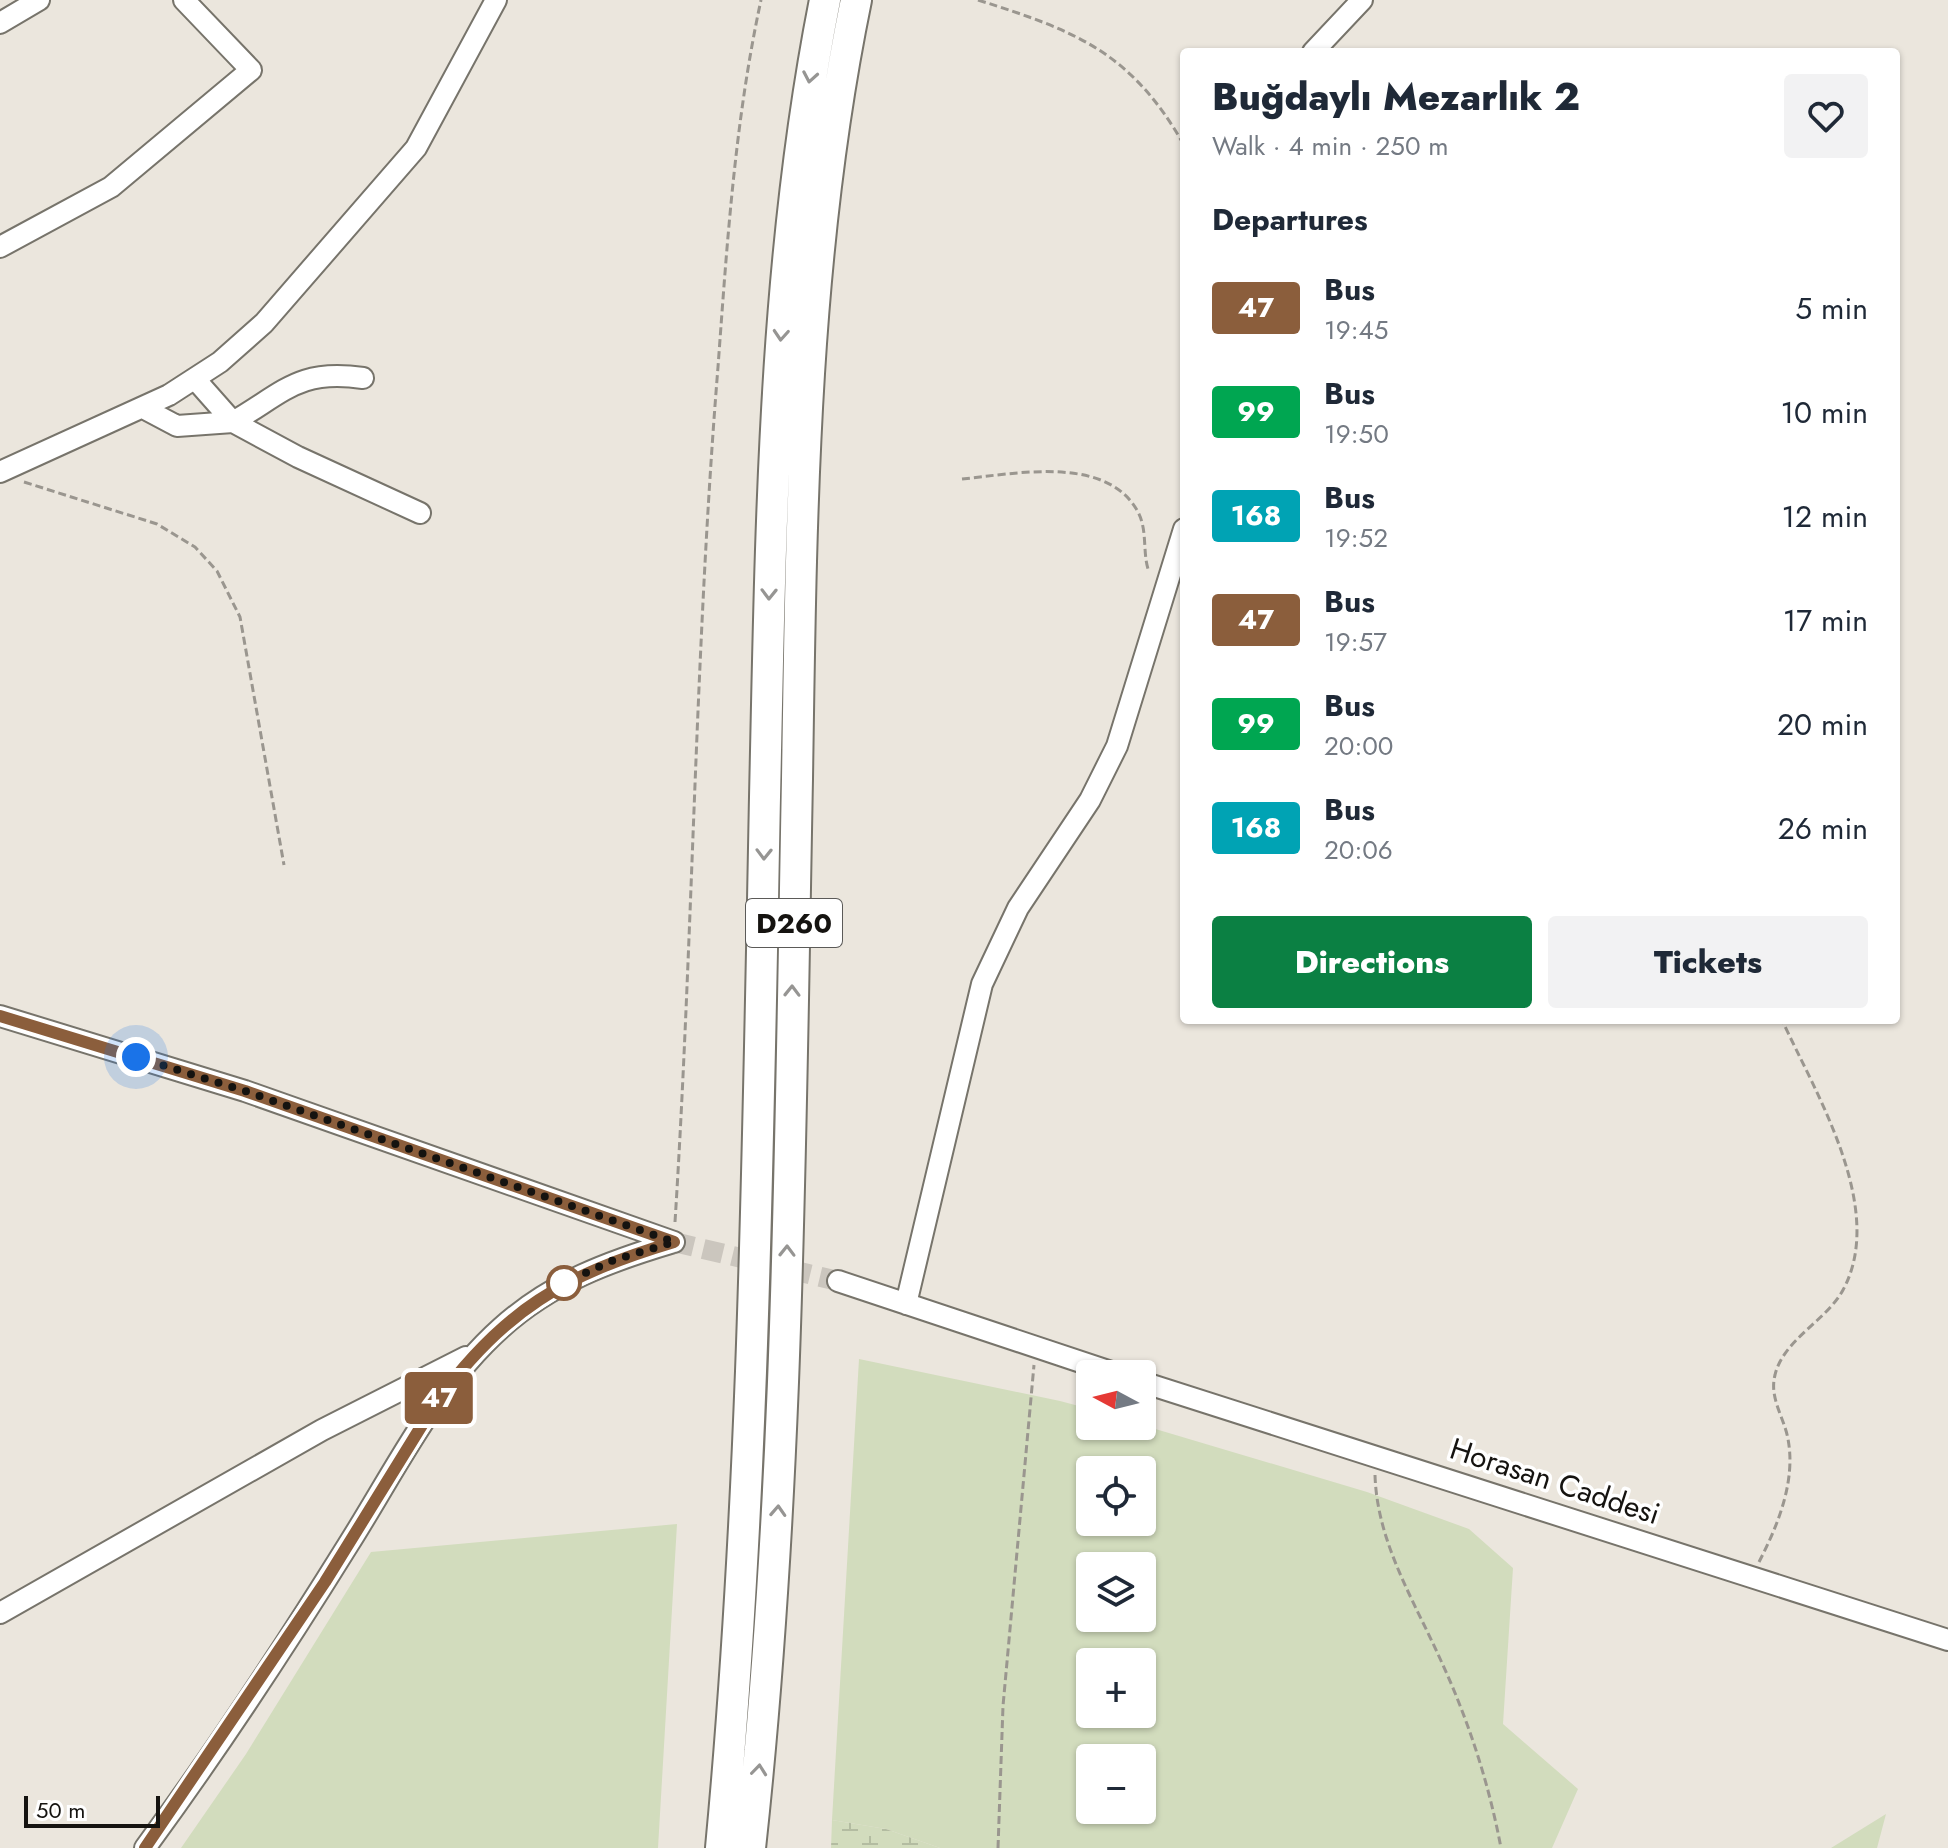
<!DOCTYPE html>
<html lang="en">
<head>
<meta charset="utf-8">
<style>
  body { margin:0; font-family:Jost,sans-serif; background:#f2f2f3; color:#1f2937; height:100vh; display:flex; flex-direction:column; font-size:30px; white-space:nowrap }
  * { box-sizing:border-box; margin:0 }
  p { font-size:26px; color:#747a83 }
  .icon { flex:none; width:44px; height:44px; fill:none; stroke:currentColor; stroke-width:2; stroke-linecap:round; stroke-linejoin:round }
  .map { position:relative; flex:1; overflow:hidden }
  .sheet { position:absolute; left:1180px; top:48px; width:720px; height:976px; display:flex; flex-direction:column; background:#fff; border-radius:8px; box-shadow:0 2px 6px #0004 }
  .sheet>* { flex:none }
  .badge { padding:0 16px; border-radius:6px; font-size:28px; line-height:52px }
  .needle { width:52px; rotate:277deg }
  .tools { position:absolute; left:1076px; top:1360px; display:grid; gap:16px }
  .tools a { display:grid; place-items:center; width:80px; height:80px; border-radius:8px; background:#fff; box-shadow:0 2px 6px #0004; font-size:40px }
  .scale { position:absolute; left:24px; bottom:20px; width:136px; box-sizing:border-box; padding-left:8px; border:4px solid #151310; border-top:0; font-size:22px; line-height:28px; white-space:nowrap; color:#151310; -webkit-text-stroke:6px #fff; paint-order:stroke }
  .you { position:absolute; width:40px; height:40px; margin:-20px; border:6px solid #fff; border-radius:50%; background:#1a73e8; box-shadow:0 0 0 12px #1a73e833 }
  .map>.badge { position:absolute; translate:-50% -50%; box-shadow:0 0 0 4px #fff }
  h2 { padding:0 32px; font-size:30px; line-height:72px }
  .round { display:grid; place-items:center; flex:none; width:84px; height:84px; border-radius:8px; background:#f2f2f3 }
  .overview { display:flex; align-items:center; justify-content:space-between; height:136px; padding:0 32px }
  h1 { font-size:38px; font-weight:800; line-height:60px }
  .cta { display:flex; gap:16px; margin-top:auto; padding:16px 32px }
  .cta a { flex:1; height:92px; border-radius:8px; background:#0b8043; color:#fff; font-size:32px; font-weight:800; line-height:92px; text-align:center }
  .cta a+a { background:#f2f2f3; color:#1f2937 }
  ul { padding:0; list-style:none }
  li { display:flex; align-items:center; gap:24px; height:104px; padding:0 32px }
  li div { flex:1 }
  li b { display:block; font-size:30px }
  li em { font-style:normal }
  li .badge { min-width:88px; font-weight:700; text-align:center }
  .map>svg:first-child { display:block }
</style>
</head>
<body>
<div class="map">
<svg width="1948" height="1848" viewBox="0 0 1948 1848">
  <defs>
    <pattern id="wetland-marsh" width="20" height="14" patternUnits="userSpaceOnUse" patternTransform="scale(2)"><rect width="20" height="14" fill="#d2dcbd"/><path d="M1 5h8M5 5V1M11 12h8M15 12V8" fill="none" stroke="#b3bca1"/></pattern>
  </defs>
  <rect width="100%" height="100%" fill="#ebe6dd"/>
  <!-- grass -->
  <path fill="#d2dcbd" fill-rule="evenodd" d="M859,1359L1060,1401L1090,1409V1426L1142,1425L1367,1492L1469,1529L1513,1568L1503,1724L1578,1789L1552,1848H940L886,1829L832,1820ZM1090,1470H1142V1522H1090ZM1090,1566H1142V1618H1090ZM1090,1662H1142V1714H1090ZM1090,1758H1142V1810H1090Z
    M677,1524L658,1848H181L246,1754L371,1552Z
    M1886,1814L1877,1848H1831Z"/>
  <!-- wetland -->
  <path fill="url(#wetland-marsh)" d="M832,1820L886,1829L940,1848H831Z"/>
  <g fill="none" stroke-linecap="round" stroke-linejoin="round">
    <!-- minor-tunnel -->
    <path stroke="#cbc6be" stroke-width="20" stroke-dasharray="20 10" stroke-linecap="butt" d="M674,1242L838,1281"/>
    <!-- minor casing -->
    <g stroke="#77746b" stroke-width="24">
      <path id="minor" d="M0,23L39,0
        M1313,52L1362,0
        M0,247L111,187L251,70L184,0
        M195,379L233,422C286,391 299,369 363,378
        M143,408L177,426L233,422L298,457L420,513
        M0,472L169,395L220,362L264,323L416,148L496,0
        M0,1016L245,1091L674,1242
        M838,1281L1117,1374
        M906,1304L982,984L1018,908L1090,800L1117,746L1184,529
        M1142,1382L1948,1640
        M0,1613L322,1430L466,1357
        M145,1848C217,1750 284,1648 348,1545C395,1471 435,1387 501,1328C552,1282 610,1261 674,1242"/>
    </g>
    <!-- highway casing -->
    <g stroke="#77746b" stroke-width="34">
      <path id="highway" d="M721,1848C754,1498 758,1148 765,797C771,530 773,263 825,0
        M750,1848C789,1493 790,1135 797,779C801,518 803,257 856,0"/>
    </g>
    <!-- path -->
    <path stroke="#9a968f" stroke-width="3" stroke-dasharray="8 4" stroke-linecap="butt" d="M978,0C1076,31 1131,52 1184,145
      M962,479C1014,474 1107,454 1138,512C1148,531 1142,553 1149,572
      M24,482L157,524L195,547L217,571L240,617L284,865
      M675,1222C693,937 695,651 718,367C727,244 735,120 761,0
      M1375,1475C1377,1543 1415,1602 1442,1663C1469,1722 1489,1784 1501,1848
      M1759,1562C1778,1525 1796,1481 1788,1439C1784,1417 1769,1398 1775,1375C1783,1340 1826,1321 1843,1290C1887,1209 1816,1094 1782,1020
      M998,1848L1003,1706L1034,1365"/>
    <!-- minor -->
    <use href="#minor" stroke="#fff" stroke-width="20"/>
    <!-- highway -->
    <use href="#highway" stroke="#fff" stroke-width="30"/>
  </g>
  <!-- one-way arrows -->
  <defs><path id="oneway-chevron" d="M-2-3.5L2.5 0L-2 3.5" fill="none" stroke-width="1.6" stroke-linecap="round" stroke-linejoin="round" transform="scale(2)"/></defs>
  <g stroke="#969593">
    <use href="#oneway-chevron" transform="translate(810 77) rotate(100)"/>
    <use href="#oneway-chevron" transform="translate(781 335) rotate(94)"/>
    <use href="#oneway-chevron" transform="translate(769 594) rotate(91)"/>
    <use href="#oneway-chevron" transform="translate(764 854) rotate(91)"/>
    <use href="#oneway-chevron" transform="translate(792 991) rotate(-89)"/>
    <use href="#oneway-chevron" transform="translate(787 1251) rotate(-89)"/>
    <use href="#oneway-chevron" transform="translate(778 1511) rotate(-87)"/>
    <use href="#oneway-chevron" transform="translate(759 1770) rotate(-84)"/>
  </g>
  <g fill="none" stroke-linecap="round" stroke-linejoin="round">
    <!-- line casing -->
    <g stroke="#fff" stroke-width="18">
      <path id="line" d="M0,1016L245,1091L674,1242C564,1275 503,1310 435,1404L325,1582L145,1848"/>
    </g>
    <!-- line -->
    <use href="#line" stroke="#8b5e3c" stroke-width="12"/>
    <!-- walk -->
    <path stroke="#151310" stroke-width="8" stroke-dasharray="0 14.4" d="M136,1057L245,1091L674,1242L614,1260L564,1283"/>
  </g>
  <!-- markers -->
  <circle fill="#fff" stroke="#8b5e3c" stroke-width="4" cx="564" cy="1283" r="16"/>
  <g text-anchor="middle" dominant-baseline="central" stroke-width="7" stroke-linejoin="round" paint-order="stroke">
    <!-- shield labels -->
    <rect fill="#fff" stroke="#5b5a58" stroke-width="2" x="746" y="899" width="96" height="48" rx="6"/>
    <g font-size="28" font-weight="bold" fill="#151310">
      <text x="794" y="923">D260</text>
    </g>
    <!-- street labels -->
    <g font-size="30" fill="#151310" stroke="#fff">
      <text transform="translate(1555 1481) rotate(18)">Horasan Caddesi</text>
    </g>
  </g>
</svg>
<div class="tools">
<a><svg class="needle" viewBox="-14 -14 28 28"><path d="M0-13l5 13h-10z" fill="#e53935"/><path d="M0 13l5-13h-10z" fill="#747a83"/></svg></a>
<a><svg class="icon" aria-label="locate" viewBox="0 0 24 24"><circle cx="12" cy="12" r="6"/><path d="M12 2v4M12 18v4M2 12h4M18 12h4"/></svg></a>
<a><svg class="icon" aria-label="layers" viewBox="0 0 24 24"><path d="M12 4l9 5-9 5-9-5zM3 14l9 5 9-5"/></svg></a>
<a>+</a>
<a>−</a>
</div>
<div class="scale">50 m</div>
<div class="you" style="left:136px;top:1057px"></div>
<b class="badge" style="left:439px;top:1398px;background:#8b5e3c;color:#fff">47</b>
<section class="sheet">
<div class="overview"><div><h1>Buğdaylı Mezarlık 2</h1><p>Walk · 4 min · 250 m</p></div><a class="round"><svg class="icon" aria-label="heart" viewBox="0 0 24 24"><path d="M12 20l-8-8c-3-5 5-10 8-4 3-6 11-1 8 4z"/></svg></a></div>
<h2>Departures</h2>
<ul>
<li><span class="badge" style="background:#8b5e3c;color:#fff">47</span><div><b>Bus</b><p>19:45</p></div><em>5 min</em></li>
<li><span class="badge" style="background:#00a651;color:#fff">99</span><div><b>Bus</b><p>19:50</p></div><em>10 min</em></li>
<li><span class="badge" style="background:#00a3b4;color:#fff">168</span><div><b>Bus</b><p>19:52</p></div><em>12 min</em></li>
<li><span class="badge" style="background:#8b5e3c;color:#fff">47</span><div><b>Bus</b><p>19:57</p></div><em>17 min</em></li>
<li><span class="badge" style="background:#00a651;color:#fff">99</span><div><b>Bus</b><p>20:00</p></div><em>20 min</em></li>
<li><span class="badge" style="background:#00a3b4;color:#fff">168</span><div><b>Bus</b><p>20:06</p></div><em>26 min</em></li>
</ul>
<div class="cta"><a>Directions</a><a>Tickets</a></div>
</section>
</div>
</body>
</html>
